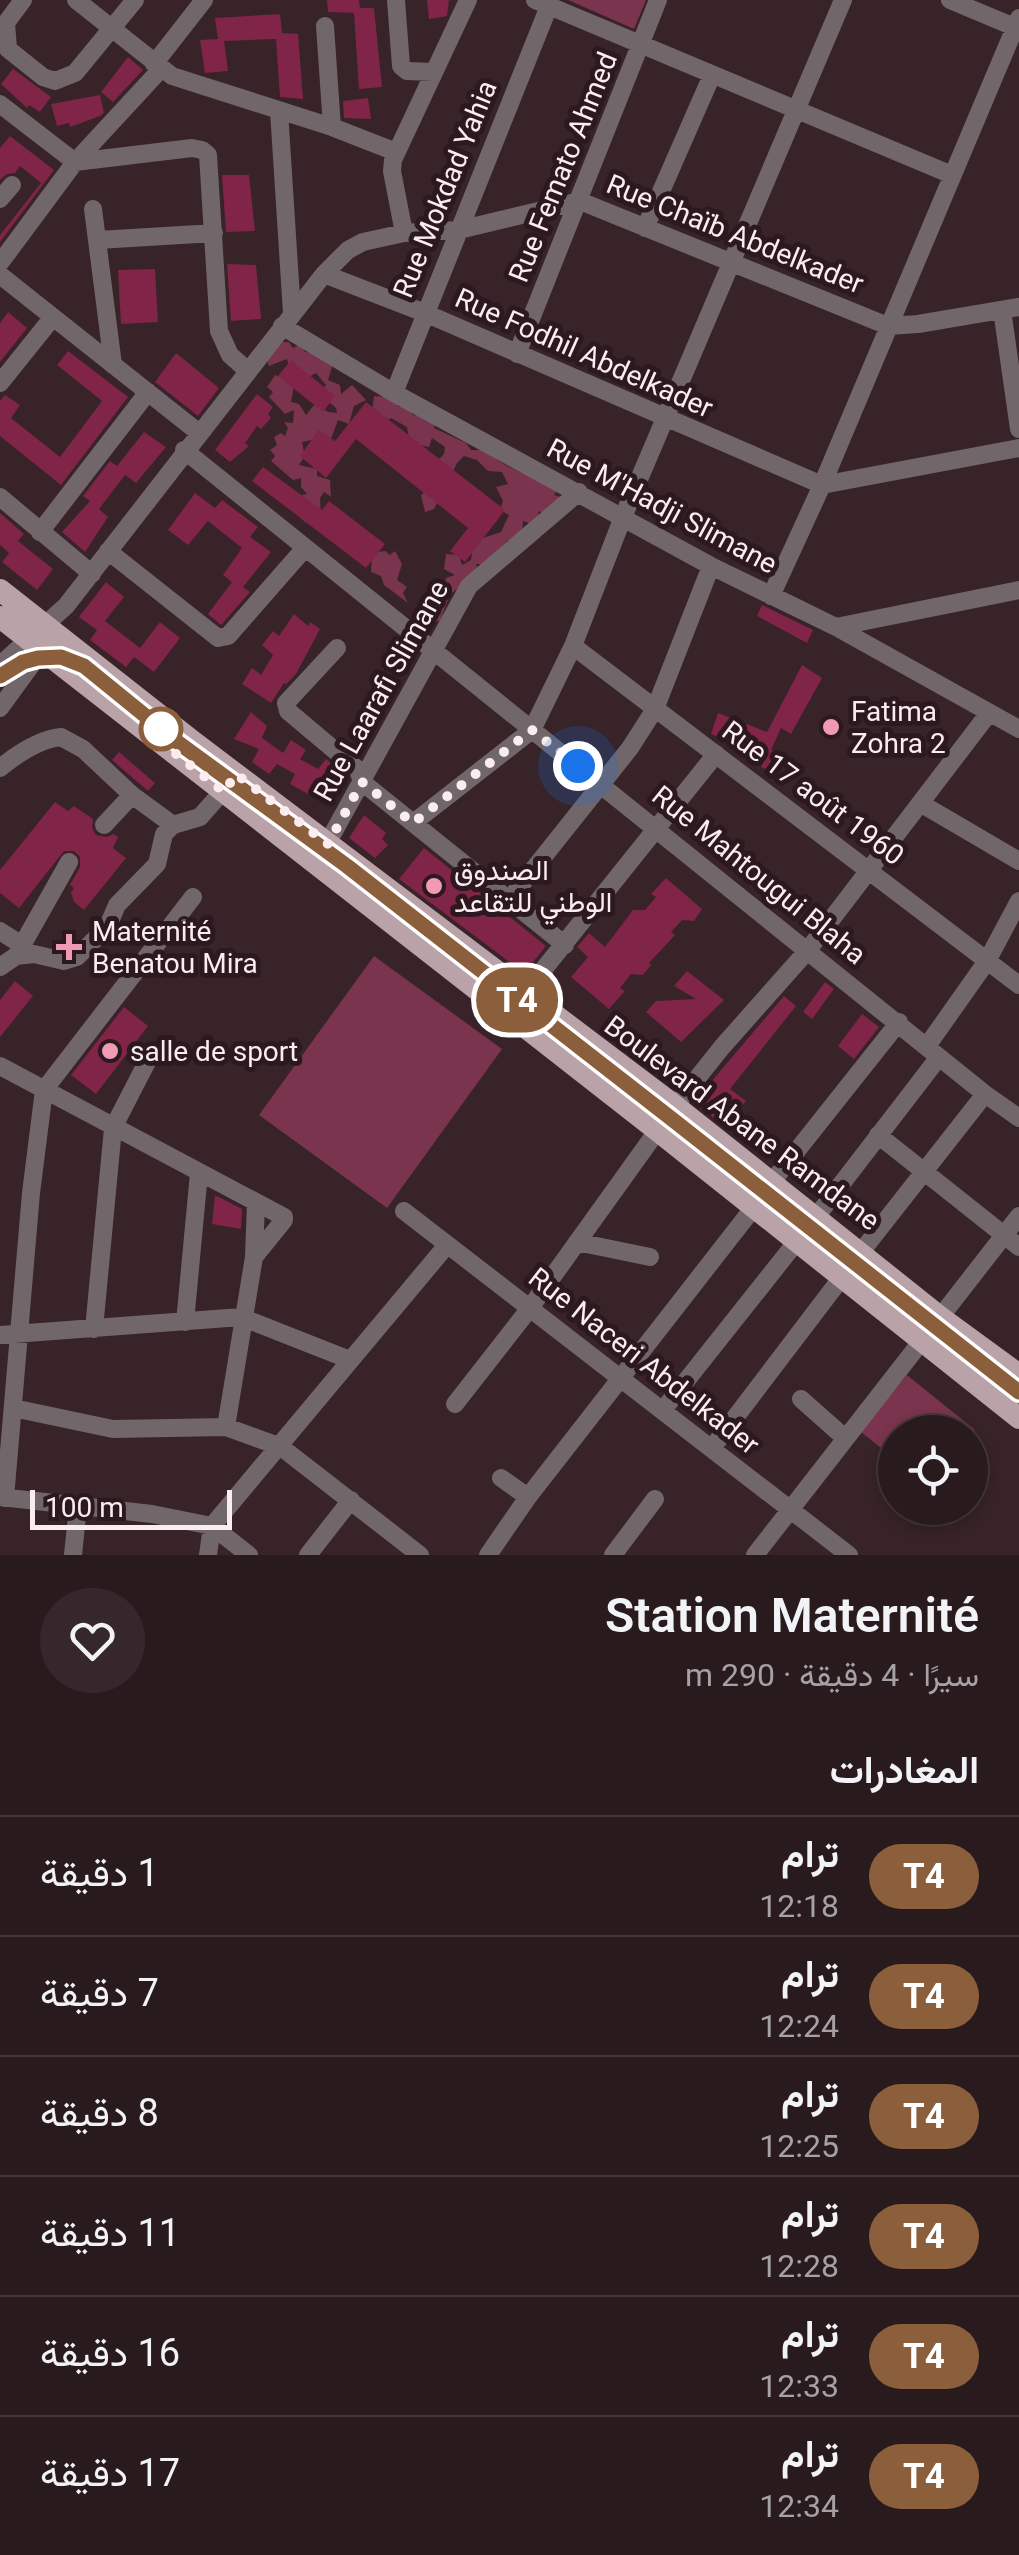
<!DOCTYPE html>
<html lang="ar">
<head>
<meta charset="utf-8">
<style>
  body { margin:0; font-family:Roboto,Vazirmatn,sans-serif; background:#35272b; color:#f1f3f6; direction:rtl; height:100vh; display:flex; flex-direction:column; font-size:38px; white-space:nowrap }
  * { box-sizing:border-box; margin:0 }
  p { font-size:32px; color:#a5a1a4 }
  .icon { flex:none; width:55px; height:55px; fill:none; stroke:currentColor; stroke-width:2; stroke-linecap:round; stroke-linejoin:round }
  .map { position:relative; height:1555px; overflow:hidden; direction:ltr }
  .panel { display:flex; flex-direction:column; background:#291a1e; flex:1 }
  .panel>* { flex:none }
  .badge { padding:0 20px; border-radius:32px; font-size:35px; line-height:65px }
  .buttons { position:absolute; left:878px; top:1415px; display:grid; gap:20px }
  .buttons a { display:grid; place-items:center; width:110px; height:110px; border-radius:50%; background:#291a1e; box-shadow:0 5px 15px #0003,0 0 0 2px #45383c; font-size:50px }
  .scale { position:absolute; left:30px; bottom:25px; width:202px; box-sizing:border-box; padding-left:10px; border:5px solid #faecef; border-top:0; font-size:28px; line-height:35px; white-space:nowrap; color:#faecef; -webkit-text-stroke:8px #2c191f; paint-order:stroke }
  .you { position:absolute; width:50px; height:50px; margin:-25px; border:8px solid #fff; border-radius:50%; background:#1a73e8; box-shadow:0 0 0 15px #1a73e833 }
  .map>.badge { position:absolute; translate:-50% -50%; box-shadow:0 0 0 5px #fff }
  h2 { padding:0 40px; font-size:38px; line-height:90px }
  .round { display:grid; place-items:center; flex:none; width:105px; height:105px; border-radius:52px; background:#35272b }
  .overview { display:flex; align-items:center; justify-content:space-between; height:170px; padding:0 40px }
  h1 { font-size:48px; font-weight:600; line-height:75px }
  ul { padding:0; list-style:none }
  li { display:flex; align-items:center; gap:30px; height:120px; padding:0 40px; border-top:2px solid #45383c }
  li div { flex:1 }
  li b { display:block; font-size:38px }
  li em { font-style:normal }
  li .badge { min-width:110px; font-weight:700; text-align:center }
  .map>svg:first-child { display:block }
</style>
</head>
<body>
<div class="map">
<svg width="1019" height="1555" viewBox="0 0 1019 1555">
  <rect width="100%" height="100%" fill="#372328"/>
  <!-- green -->
  <path fill="#7a344d" d="M568,0H646L634,29Z
    M278,342H289L293,348L300,344L305,352L320,353L334,361L328,380L340,385L341,394L352,385L366,400L354,406L349,424L338,420L329,444L317,439L302,442L305,456L299,465L317,469V476L330,480L331,497L324,492L320,498L321,515L306,523L295,512V497L307,494L301,487V478L293,480L271,461L275,456L270,450L277,445L274,437L281,433L285,436L288,428L284,422L293,423L294,410L285,414L269,397L273,392L267,387L275,375L285,378L294,386L291,402L299,404L306,415L315,404L328,412L337,413L336,408L319,394L326,385L316,373L307,378L290,372L287,359L269,366L265,354Z
    M374,396L389,397L399,407H408L413,415L429,417L436,423L434,428L466,443L471,450H486C505,470 533,475 557,490L554,495L561,497L545,515L539,511L536,525L523,521L522,538L507,541L487,565L476,564L478,570C464,576 462,588 450,594L440,621L430,622L426,611H438L433,598L442,590L446,578L455,575L444,569L446,554L459,555L462,565L471,560L474,541L501,532L509,515L500,510L503,501L496,487L508,484L502,472L488,471L477,460L464,456L457,463L434,509L425,512L421,495L430,488L431,467L444,454L445,447L432,438L429,447L410,443L407,427L391,418L383,424L372,412Z
    M385,551L390,555L395,551L402,564L397,580L407,587L403,593L408,603L384,585L381,576L371,572L372,553Z
    M374,956L502,1049L387,1208L259,1115Z
    M907,1375L975,1430L970,1437V1432H895V1459L861,1432Z"/>
  <!-- building -->
  <path fill="#802448" d="M327,0H359L360,8H374L382,87L359,89L354,13L328,12Z
    M427,0H449L447,16L429,19Z
    M280,14L282,33L298,34L303,99L280,97L276,39L224,41L228,71L205,73L200,40L218,39L215,18Z
    M128,57L143,70L113,102L101,92Z
    M13,69L51,97L40,112L29,105L27,108L1,84Z
    M100,95L104,113L100,116L70,127L69,123L57,126L51,104Z
    M368,98L371,119L344,118L343,101Z
    M10,136L54,170L0,242V235L41,183L20,166L15,173L7,174L0,180V148Z
    M222,175H249L255,231L226,232Z
    M227,264L256,265L261,319L231,321Z
    M155,269L158,322L121,324L118,270Z
    M8,312L27,328L0,362V323Z
    M68,351L128,397L61,485L0,436V401L5,395L20,405L11,418L60,457L102,401L57,365Z
    M176,353L219,388L198,416L155,382Z
    M291,360L335,396L323,412L278,376Z
    M257,394L273,407L268,414L271,418L261,429L257,426L245,443L249,446L230,462L215,450Z
    M366,402L505,510L465,562L450,551L468,528L356,439L326,478L300,456L319,430L335,441Z
    M144,432L166,447L136,483L125,475L99,509L108,517L85,552L62,532L90,501L83,496L110,461L117,466Z
    M263,467L322,510L329,501L385,544L366,568L252,481Z
    M195,493L215,508L222,500L258,527L250,537L271,552L243,587L250,592L221,625L208,614L232,582L223,575L242,548L208,521L188,545L168,530Z
    M0,513L24,534L18,541L53,569L37,590L2,562L9,553L0,545Z
    M106,582L124,597L105,621L140,648L160,622L180,638L154,672L134,657L126,667L90,640L97,630L79,617Z
    M762,605L813,630L807,643L757,616Z
    M294,614L308,626L310,622L320,629L296,674L286,684L284,683L271,703L242,684L252,668L261,675L273,655L262,645L273,631L279,636Z
    M802,665L822,678L791,734L781,728L771,750L784,755L774,773L761,767L764,755L711,734L718,713L767,732Z
    M251,712L267,726L262,738L283,753L291,740L306,750L300,759L318,769L326,759L341,772L329,795L315,785L308,794L290,784L295,774L277,764L269,774L252,762L259,749L234,739Z
    M119,752L155,783L148,791L112,760Z
    M55,802L68,811L74,806L93,819L92,828L96,835L107,837L113,834L118,837L113,848L126,858L84,910L74,902L71,892L74,888L70,885L80,867V857L74,851H64L19,908L0,893V870Z
    M364,815L386,833L382,839L388,845L375,858L349,838Z
    M424,848L546,946L524,973L399,879Z
    M666,878L702,909L694,921L682,920L671,932L675,935L649,963L651,965L643,975L631,974L620,988L625,991L609,1009L571,977L588,957L577,947L589,933L605,947L633,910H645L656,897L651,894Z
    M687,971L724,1000L681,1042L646,1012L656,1001L696,999L674,986Z
    M15,981L33,996L0,1037V1000Z
    M825,982L834,989L812,1019L803,1012Z
    M784,996L796,1006L730,1089L746,1101L724,1126L694,1102Z
    M124,1007L148,1026L96,1094L71,1075Z
    M862,1014L879,1027L854,1059L838,1046Z
    M215,1195L242,1209L241,1229L212,1224Z"/>
  <g fill="none" stroke-linecap="round" stroke-linejoin="round">
    <!-- minor -->
    <path stroke="#716669" stroke-width="18" d="M23,0L6,23L8,49L43,77L55,81L75,73L135,0
      M76,0L172,76L332,127L396,152
      M396,0L401,66L407,71L434,72
      M535,0L952,175
      M950,0L1019,29
      M325,26L332,127
      M154,64L204,0
      M0,104L75,162L192,148L202,150L208,155L219,331L230,355L247,370
      M279,111L292,313
      M0,199L12,185
      M93,209L113,365
      M645,228L712,75
      M404,233L392,171L393,160L468,0
      M98,240L214,233
      M0,263L75,162L161,69
      M324,274L425,313L822,485L1019,448
      M0,275L198,432
      M1002,310L1019,429
      M282,326L394,393L711,566L836,627L1019,729
      M517,354L658,0
      M0,383L53,317
      M394,393L549,6
      M184,450L985,1094L1019,1118
      M0,497L92,574
      M40,532L148,392
      M108,551L218,638L228,636L305,548
      M771,596L822,485L1019,18
      M836,627L1019,590
      M573,646L1019,985
      M337,648L286,703L288,711L358,770L362,782L565,945
      M0,665L66,606L324,274L348,250L363,242L404,233L459,230L580,201L888,326L918,324L1019,307
      M0,708L48,642
      M0,768C16,755 40,739 61,737L83,749L132,795
      M920,803L1019,861
      M413,823L532,730L573,646L623,517L843,0
      M104,825L132,795L173,825
      M327,844L469,586L579,492
      M509,900L630,748L655,709L711,566
      M0,931L22,945
      M16,956L34,954L64,961L77,957L108,926L117,905L157,864L164,834L173,825L200,817L230,783
      M0,967L16,956L69,862
      M523,995L716,754
      M927,1046L987,961L1019,901
      M0,1066L284,1217V1220L254,1257
      M878,1135L1019,1247
      M772,1182L899,1022
      M404,1211L849,1555
      M816,1217L939,1057
      M577,1242L650,1257
      M861,1252L985,1094
      M185,1322L199,1173
      M94,1329L113,1128L147,1062
      M0,1335L241,1317L350,1360
      M801,1399L845,1438
      M455,1404L530,1308L675,1106L722,1047L808,950L989,713
      M13,1408L113,1429L226,1427L281,1447L420,1555
      M663,1410L797,1241
      M226,1427L254,1257L256,1202
      M712,1448L842,1277
      M501,1478L528,1497
      M0,1497L152,1514L212,1526L249,1555
      M5,1498L31,1193L44,1090L193,897
      M73,1555L78,1506
      M208,1555L212,1526L447,1245
      M308,1555L351,1500
      M488,1555L528,1497L754,1207
      M613,1555L655,1499
      M755,1555L1019,1216"/>
    <!-- major -->
    <path stroke="#b9a2a8" stroke-width="22" d="M0,590L192,741L675,1106L940,1317L1019,1375
      M0,617L657,1130L1019,1418"/>
    <!-- tram -->
    <path stroke="#c4b4b8" stroke-width="2.5" d="M0,684C26,666 52,660 82,671L227,788L343,872L1019,1401"/>
  </g>
  <g fill="none" stroke-linecap="round" stroke-linejoin="round">
    <!-- line casing -->
    <g stroke="#fff" stroke-width="22">
      <path id="line" d="M0,676L23,662L38,658L61,657L84,666L180,744L347,866L668,1116L1019,1392"/>
    </g>
    <!-- line -->
    <use href="#line" stroke="#8b5e3c" stroke-width="15"/>
    <!-- walk -->
    <path stroke="#faecef" stroke-width="10" stroke-dasharray="0 18" d="M161,729L156,738L224,792L236,774L328,844L362,782L413,823L532,730L578,766"/>
  </g>
  <!-- markers -->
  <g fill="#f19ab4" stroke="#2c191f" stroke-width="4">
    <circle cx="831" cy="727" r="10"/>
    <circle cx="434" cy="886" r="10"/>
    <path d="M64 932h10v10h10v10h-10v10h-10v-10h-10v-10h10z"/>
    <circle cx="110" cy="1051" r="10"/>
  </g>
  <circle fill="#fff" stroke="#8b5e3c" stroke-width="5" cx="161" cy="729" r="20"/>
  <g text-anchor="middle" dominant-baseline="central" stroke-width="10" stroke-linejoin="round" paint-order="stroke">
    <!-- street labels -->
    <g font-size="28" fill="#faecef" stroke="#2c191f">
      <text transform="translate(563 167) rotate(-68)">Rue Femato Ahmed</text>
      <text transform="translate(445 189) rotate(-68)">Rue Mokdad Yahia</text>
      <text transform="translate(735 234) rotate(22)">Rue Chaïb Abdelkader</text>
      <text transform="translate(584 353) rotate(24)">Rue Fodhil Abdelkader</text>
      <text transform="translate(662 506) rotate(28)">Rue M'Hadji Slimane</text>
      <text transform="translate(381 691) rotate(-61)">Rue Laarafi Slimane</text>
      <text transform="translate(813 793) rotate(37)">Rue 17 août 1960</text>
      <text transform="translate(759 875) rotate(39)">Rue Mahtougui Blaha</text>
      <text transform="translate(742 1123) rotate(37)">Boulevard Abane Ramdane</text>
      <text transform="translate(644 1361) rotate(38)">Rue Naceri Abdelkader</text>
    </g>
    <!-- poi labels -->
    <g font-size="28" fill="#faecef" stroke="#2c191f" text-anchor="start">
      <text x="851" y="711">Fatima<tspan x="851" dy="32">Zohra 2</tspan></text>
      <text x="454" y="870">الصندوق<tspan x="454" dy="32">الوطني للتقاعد</tspan></text>
      <text x="92" y="931">Maternité<tspan x="92" dy="32">Benatou Mira</tspan></text>
      <text x="130" y="1051">salle de sport</text>
    </g>
  </g>
</svg>
<div class="buttons">
<a><svg class="icon" aria-label="locate" viewBox="0 0 24 24"><circle cx="12" cy="12" r="6"/><path d="M12 2v4M12 18v4M2 12h4M18 12h4"/></svg></a>
</div>
<div class="scale">100 m</div>
<div class="you" style="left:578px;top:766px"></div>
<b class="badge" style="left:517px;top:1000px;background:#8b5e3c;color:#fff">T4</b>
</div>
<section class="panel">
<div class="overview"><div><h1>Station Maternité</h1><p>سيرًا · 4 دقيقة · 290 m</p></div><a class="round"><svg class="icon" aria-label="heart" viewBox="0 0 24 24"><path d="M12 20l-8-8c-3-5 5-10 8-4 3-6 11-1 8 4z"/></svg></a></div>
<h2>المغادرات</h2>
<ul>
<li><span class="badge" style="background:#8b5e3c;color:#fff">T4</span><div><b>ترام</b><p>12:18</p></div><em>1 دقيقة</em></li>
<li><span class="badge" style="background:#8b5e3c;color:#fff">T4</span><div><b>ترام</b><p>12:24</p></div><em>7 دقيقة</em></li>
<li><span class="badge" style="background:#8b5e3c;color:#fff">T4</span><div><b>ترام</b><p>12:25</p></div><em>8 دقيقة</em></li>
<li><span class="badge" style="background:#8b5e3c;color:#fff">T4</span><div><b>ترام</b><p>12:28</p></div><em>11 دقيقة</em></li>
<li><span class="badge" style="background:#8b5e3c;color:#fff">T4</span><div><b>ترام</b><p>12:33</p></div><em>16 دقيقة</em></li>
<li><span class="badge" style="background:#8b5e3c;color:#fff">T4</span><div><b>ترام</b><p>12:34</p></div><em>17 دقيقة</em></li>
</ul>
</section>
</body>
</html>
